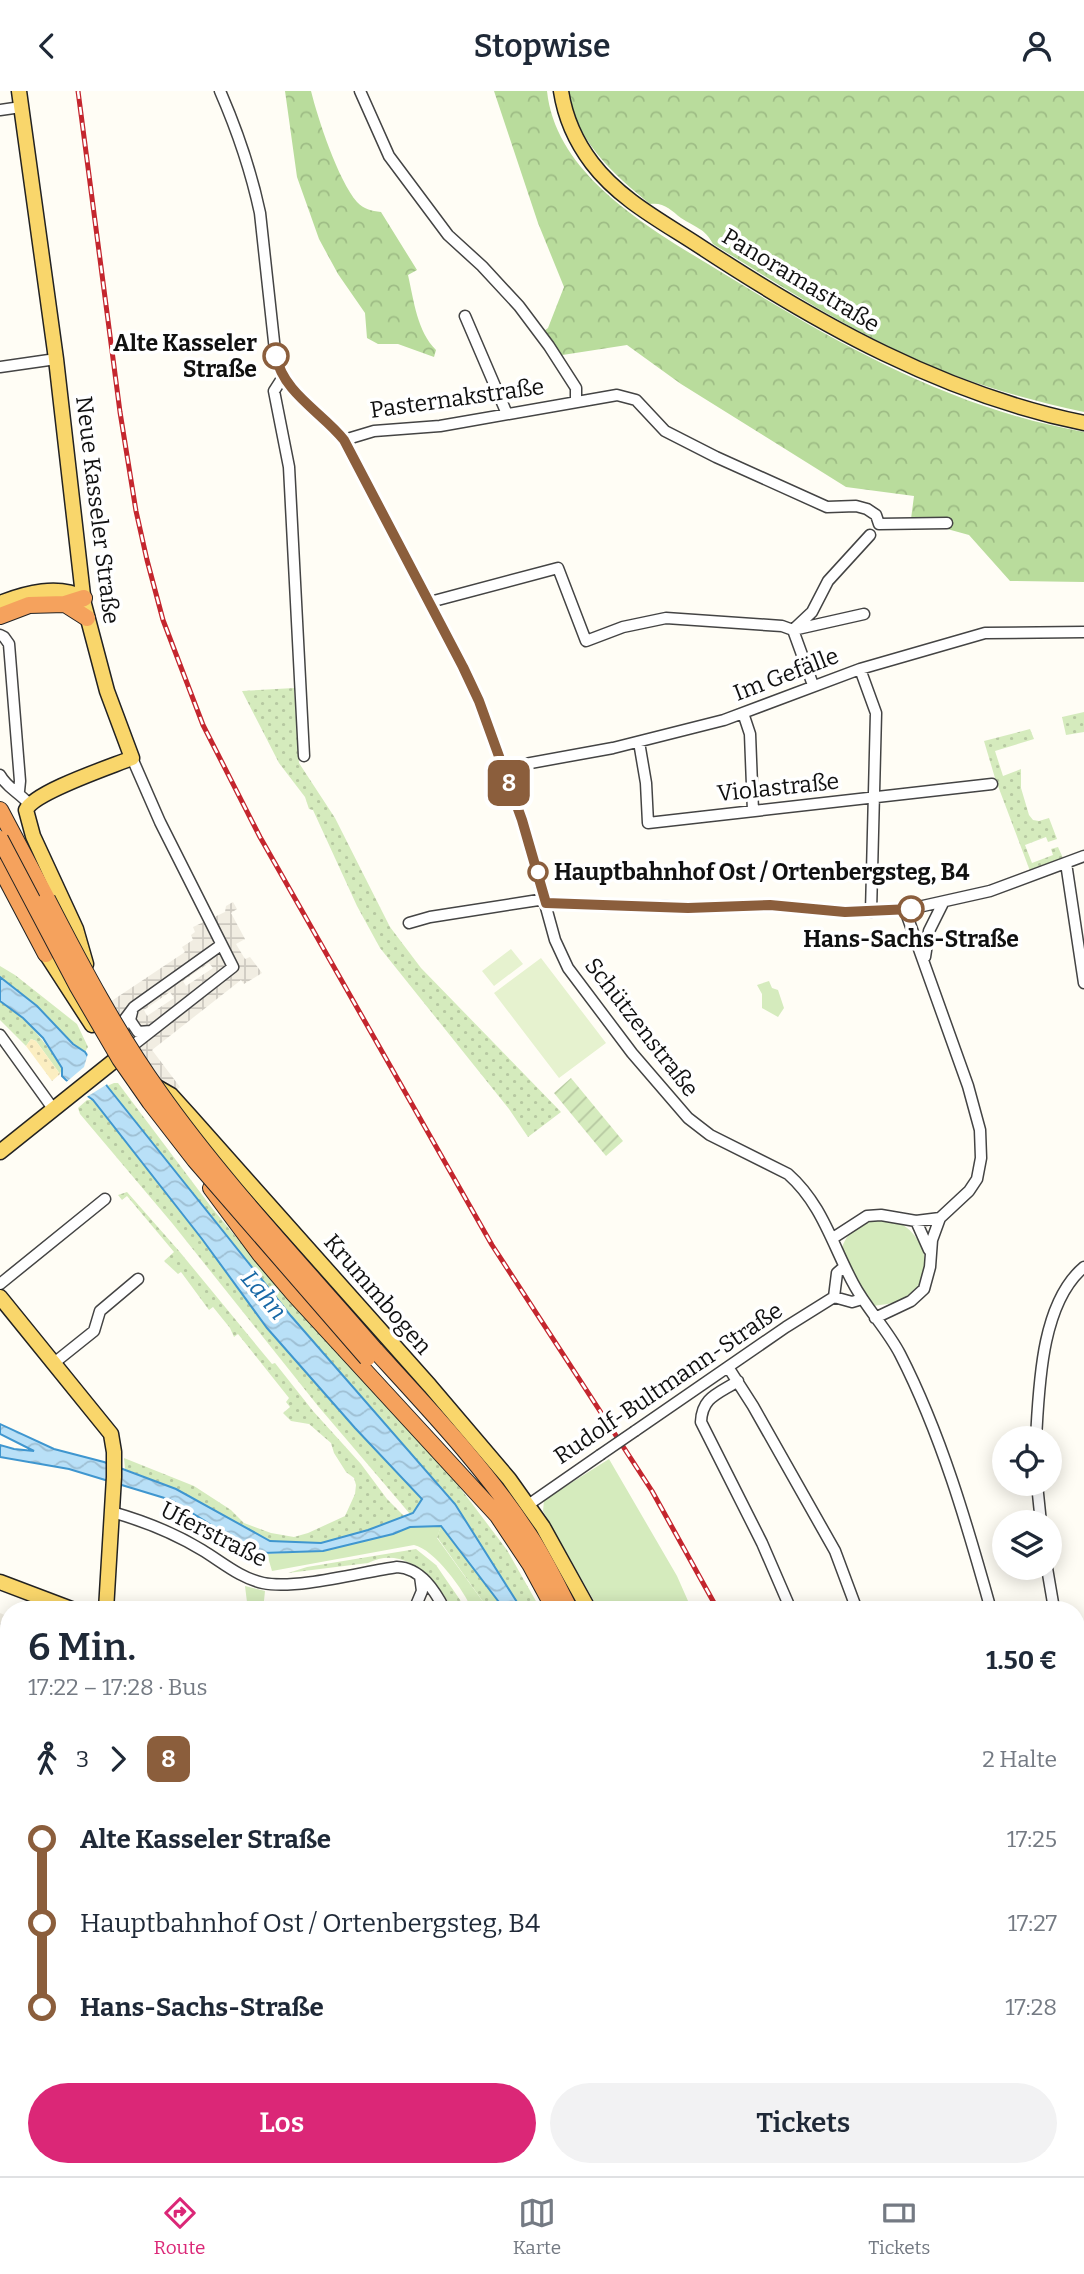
<!DOCTYPE html>
<html lang="de">
<head>
<meta charset="utf-8">
<style>
  body { margin:0; font-family:Bitter,serif; background:#f2f2f3; color:#1f2937; height:100vh; display:flex; flex-direction:column; font-size:26px; white-space:nowrap }
  * { box-sizing:border-box; margin:0 }
  p { font-size:23px; color:#747a83 }
  .icon { flex:none; width:38px; height:38px; fill:none; stroke:currentColor; stroke-width:2; stroke-linecap:round; stroke-linejoin:round }
  .map { position:relative; flex:1; overflow:hidden }
  .sheet { position:absolute; left:0px; top:1510px; width:1085px; height:576px; display:flex; flex-direction:column; background:#fff; border-radius:28px 28px 0 0; box-shadow:0 4px 18px #0003 }
  .sheet>* { flex:none }
  .badge { padding:0 14px; border-radius:10px; font-size:24px; line-height:46px }
  .buttons { position:absolute; left:992px; top:1335px; display:grid; gap:14px }
  .buttons a { display:grid; place-items:center; width:70px; height:70px; border-radius:50%; background:#fff; box-shadow:0 4px 18px #0003; font-size:35px }
  .map>.badge { position:absolute; translate:-50% -50%; box-shadow:0 0 0 4px #fff }
  .legs { display:flex; align-items:center; gap:10px; height:77px; padding:0 28px; font-size:23px }
  .legs p { margin-inline-start:auto }
  .summary { display:flex; align-items:center; justify-content:space-between; height:119px; padding:0 28px }
  h1 { font-size:38px; font-weight:600; line-height:52px }
  .action { display:flex; gap:14px; margin-top:auto; padding:14px 28px }
  .action a { flex:1; height:80px; border-radius:42px; background:#db2777; color:#fff; font-size:28px; font-weight:600; line-height:80px; text-align:center }
  .action a+a { background:#f2f2f3; color:#1f2937 }
  ul { padding:0 28px; list-style:none }
  li { display:flex; align-items:center; gap:24px; height:84px; font-size:26px }
  li i { display:grid; place-items:center; width:10px; height:100%; margin:0 9px; background:currentColor }
  li i::after { content:''; width:18px; height:18px; margin:-9px; border:5px solid; border-radius:50%; background:#fff }
  li p { margin-inline-start:auto }
  li:first-child i { background:linear-gradient(#0000 50%,currentColor 0) }
  li:last-child i { background:linear-gradient(currentColor 50%,#0000 0) }
  header { display:flex; justify-content:space-between; align-items:center; height:91px; padding:0 28px; background:#fff; font-size:32px; font-weight:600 }
  .tabs { display:flex; justify-content:space-around; align-items:center; height:98px; border-top:2px solid #e0e1e3; background:#fff; font-size:19px; color:#747a83 }
  .tabs a { display:grid; justify-items:center; gap:4px }
  .tabs .on { color:#db2777 }
  .map>svg:first-child { display:block }
</style>
</head>
<body>
<header><svg class="icon" aria-label="back" viewBox="0 0 24 24"><path d="M15 5l-7 7 7 7"/></svg>Stopwise<svg class="icon" aria-label="person" viewBox="0 0 24 24"><circle cx="12" cy="8" r="4"/><path d="M4 21q1-7 8-7t8 7"/></svg></header>
<div class="map">
<svg width="1084" height="2085" viewBox="0 0 1084 2085">
  <defs>
    <pattern id="grass-dots" width="8" height="8" patternUnits="userSpaceOnUse" patternTransform="scale(1.75)"><rect width="8" height="8" fill="#d5ebbd"/><path d="M2 2h.1M6 6h.1" fill="none" stroke="#b6c8a1" stroke-width="1.8" stroke-linecap="round"/></pattern>
    <pattern id="forest-crowns" width="20" height="18" patternUnits="userSpaceOnUse" patternTransform="scale(1.75)"><rect width="20" height="18" fill="#b9dc9c"/><path d="M2 6a3 3 0 1 1 6 0M12 15a3 3 0 1 1 6 0" fill="none" stroke="#9ebc85"/></pattern>
    <pattern id="sand-dots" width="8" height="8" patternUnits="userSpaceOnUse" patternTransform="scale(1.75)"><rect width="8" height="8" fill="#fbeec1"/><path d="M2 2h.1M6 6h.1" fill="none" stroke="#d6cba5" stroke-width="1.8" stroke-linecap="round"/></pattern>
    <pattern id="garden-furrows" width="10" height="10" patternUnits="userSpaceOnUse" patternTransform="scale(1.75)"><rect width="10" height="10" fill="#d5ebbd"/><path d="M-1 1l2-2M0 10L10 0M9 11l2-2" fill="none" stroke="#b6c8a1"/></pattern>
    <pattern id="plaza-grid" width="8" height="8" patternUnits="userSpaceOnUse" patternTransform="scale(1.75)"><rect width="8" height="8" fill="#f1ede2"/><path d="M0 4h8M4 0v8" fill="none" stroke="#cecac1"/></pattern>
    <pattern id="water-waves" width="16" height="10" patternUnits="userSpaceOnUse" patternTransform="scale(1.75)"><rect width="16" height="10" fill="#b9e0f7"/><path d="M0 5q4-4 8 0t8 0" fill="none" stroke="#9ebfd3"/></pattern>
  </defs>
  <rect width="100%" height="100%" fill="#fffdf5"/>
  <!-- grass -->
  <path fill="url(#grass-dots)" d="M294,597L299,672L335,727L390,836L421,877L561,1021L528,1046L509,1018L380,857L357,815L313,719L309,718L305,706L279,672L242,600Z
    M1084,621V641L1066,644L1062,626Z
    M1030,638L1034,648L995,660L1003,685L1021,678V697L1029,724L1033,729L1039,730L1049,727L1057,748L1048,751L1046,746L1025,754L1032,772L1053,764L1051,758L1058,756L1063,767L1030,780L995,687L984,650Z
    M0,875L15,884L77,933L88,956L85,961L73,953L37,915L0,886Z
    M0,910C29,930 43,948 62,977L60,983L36,950L31,948L26,955L0,929Z
    M114,992H118L212,1117L284,1204L430,1357L507,1459L541,1519H522L455,1413L291,1225L107,995Z
    M87,1009H93L202,1148L267,1237L355,1337L422,1408L413,1422L410,1423L318,1315L172,1132L80,1023L78,1017Z
    M127,1101L179,1160L272,1273L275,1272L313,1320L361,1373L387,1408L404,1425L384,1435L321,1452L270,1450L176,1398L125,1378L124,1367L194,1395L231,1419L244,1432L271,1442L294,1446L308,1442L345,1425L355,1403L356,1394L354,1387L346,1381L334,1362L331,1352L309,1333L291,1330L283,1322L290,1316L286,1311L289,1307L238,1243L234,1246L230,1237L213,1216L209,1219L181,1181L178,1183L164,1170L174,1161L127,1105L122,1109L118,1104Z
    M441,1435L502,1512L505,1519H489L437,1446Z
    M416,1458L436,1474L467,1519H453C437,1489 405,1453 368,1472L288,1482L307,1476Z
    M38,2077H70V2085H41Z
    M550,2077H622V2085H546Z"/>
  <!-- forest -->
  <path fill="url(#forest-crowns)" d="M285,0H311C318,28 338,89 357,111C364,118 371,120 381,121L417,179L408,184C414,210 417,240 436,259L434,266L398,253H378L367,247L365,222L338,183L319,148L297,86Z
    M494,0H547C556,88 658,142 726,184C838,253 953,318 1084,341V491L1010,490L969,444L911,428L914,405L846,396L681,293L627,254L556,265L540,243L548,237L564,196L538,132Z
    M568,0H1084V321C1024,308 963,291 907,264C839,233 776,192 713,153C705,137 694,136 681,127C671,119 664,111 650,113C613,83 576,50 568,0Z"/>
  <!-- sand -->
  <path fill="url(#sand-dots)" d="M31,948L36,950L60,983L52,990L26,955Z"/>
  <!-- park -->
  <path fill="#d5ebbd" d="M769,890L772,897L778,899L784,917L778,926L762,917V903L757,894Z
    M888,1127C924,1137 941,1184 906,1207C896,1213 884,1213 874,1215L864,1204L842,1157C849,1135 867,1130 888,1127Z
    M609,1368L677,1485L692,1519H599L543,1420L544,1409Z
    M441,1435L437,1447L489,1519H472C465,1500 434,1458 414,1454L272,1480L267,1463L323,1460L393,1443L410,1436Z
    M245,1495L265,1500L263,1519H248Z
    M0,1686H9V1892L0,1891Z
    M481,2077H506L504,2085H478Z"/>
  <!-- garden -->
  <path fill="url(#garden-furrows)" d="M571,987L623,1050L606,1065L554,1002Z"/>
  <!-- pitch -->
  <path fill="#e6f2cf" d="M511,858L523,873L494,895L482,880Z
    M541,867L606,952L559,987L494,902Z"/>
  <!-- plaza -->
  <path fill="url(#plaza-grid)" fill-rule="evenodd" d="M233,811L237,818L231,822L245,848L236,853L245,868L250,866L262,882L244,893L241,889L152,959L180,996L171,1004L162,998L107,913L185,861L182,856L193,849L191,844L195,841L193,836L225,821L226,815ZM209,872L213,877L186,895L183,890ZM170,901L174,907L147,925L144,919Z
    M0,1522L9,1526V1560L0,1554Z"/>
  <!-- water -->
  <path fill="url(#water-waves)" stroke="#3f96cf" stroke-width="2" d="M0,886L37,915L73,953L85,961L107,995L291,1225L455,1413L522,1519H505L441,1435L410,1436L393,1443L323,1460L263,1462L245,1455L171,1409L69,1378L0,1366V1354L14,1358L34,1360L0,1343V1333L54,1358L104,1371L176,1398L270,1450L321,1452L368,1439L413,1422L422,1408L355,1337L267,1237L202,1148L93,1009L66,989L62,985V977L43,947L23,927L0,910Z"/>
  <!-- pier -->
  <path fill="#fffdf5" d="M89,959L109,992L85,1007L64,993L84,976Z"/>
  <g fill="none" stroke-linecap="round" stroke-linejoin="round">
    <!-- canal -->
    <path stroke="#b9e0f7" stroke-width="9" d="M58,2077L61,2085"/>
    <!-- minor casing -->
    <g stroke="#444" stroke-width="13">
      <path id="minor" d="M220,0C237,39 251,80 260,122L276,269C286,303 323,322 344,349L430,511L479,610L522,729L555,849L568,877L632,962L688,1027L710,1044L788,1083C822,1113 832,1153 853,1192C866,1217 887,1238 900,1263C941,1343 967,1433 991,1519
        M360,0L389,65L448,144L482,175L519,215L549,255L576,297V310
        M0,19L21,16
        M465,225L507,323
        M0,276L56,268
        M283,286L274,300L289,376L304,665
        M344,349L374,340L440,335L617,304L636,309L665,340L716,366L827,416L856,415L867,418L876,424L879,433L947,432
        M430,511L558,477L586,550L623,536L666,527L782,535L793,539L864,523
        M795,537L812,521L828,490L870,444
        M793,539L813,594
        M0,544L4,546L9,553L20,690L19,700
        M860,578L876,622L871,821
        M743,622L750,643L753,720
        M639,651L646,692L648,732L992,693
        M503,677L613,657L724,629L860,578L985,542L1084,541
        M0,684C7,697 19,701 29,713
        M1066,772L1084,892
        M546,812L688,816L770,814L845,821L905,819L990,800L1084,765
        M409,832L430,826L545,808
        M925,866L929,840L943,812
        M132,921L130,929L138,941L151,940
        M123,939L125,928L134,916L221,854
        M0,944L54,1019
        M127,959L233,876L160,731L132,667
        M916,1130L929,1159
        M833,1147L867,1125L881,1124L916,1130L940,1127
        M0,1193L105,1108
        M834,1206L837,1182L844,1176
        M875,1227L911,1210L924,1198L930,1176L932,1149L940,1127L969,1100L977,1088L981,1067L980,1039L968,995L905,819
        M54,1272L94,1240L100,1220L138,1188
        M728,1276L753,1315L835,1460L857,1519
        M738,1290C718,1303 702,1306 701,1331L762,1452L791,1519
        M635,1340L786,1236L834,1206L852,1211L862,1208
        M1036,1348C1039,1295 1041,1212 1084,1176
        M1037,1393L1041,1432
        M528,1414L600,1364
        M112,1421C144,1430 174,1442 202,1459C222,1471 240,1487 263,1492C296,1499 362,1481 397,1476C421,1477 435,1500 445,1519
        M1047,1477L1053,1512
        M414,1519L422,1500L420,1485
        M1076,1644L1084,1643
        M1076,2022H1084
        M947,2077L948,2085
        M1049,2077V2085
        M95,2085L104,2082L115,2085
        M439,2085L445,2077"/>
    </g>
    <!-- major casing -->
    <g stroke="#222" stroke-width="17">
      <path id="major" d="M19,0L56,268L84,513L107,600L132,667C110,676 34,701 26,719L33,745L76,838L86,873
        M561,0C565,26 576,51 592,72C620,109 663,131 701,156C820,234 943,303 1084,332
        M0,512C26,502 58,493 84,507
        M48,853L46,863L92,934
        M157,996L171,1004L190,1025L430,1295L509,1388L543,1436L589,1519
        M0,1061L125,961
        M0,1206L111,1343L114,1361V1386L106,1519
        M0,1491L74,1519
        M0,1962L9,2007
        M28,2077L30,2085
        M822,2077L823,2085
        M223,2085L226,2077"/>
    </g>
    <!-- highway casing -->
    <g stroke="#222" stroke-width="18">
      <path id="highway" d="M65,513L87,527
        M0,525L29,514L65,513L84,507
        M0,719L47,808
        M0,776L46,863
        M211,1097L260,1163L294,1203L500,1427
        M375,1259C429,1318 485,1377 529,1444C545,1468 557,1494 570,1519
        M494,1419L530,1473L555,1519
        M637,2085L638,2077
        M651,2085V2077"/>
    </g>
    <!-- minor -->
    <use href="#minor" stroke="#fff" stroke-width="10"/>
    <!-- major -->
    <use href="#major" stroke="#f9d66b" stroke-width="14"/>
    <!-- highway -->
    <use href="#highway" stroke="#f5a25d" stroke-width="16"/>
    <!-- rail casing -->
    <g stroke="#c4262e" stroke-width="5">
      <path id="rail" d="M78,0L120,321L136,420L147,469L163,529L203,634L260,746L492,1154L652,1400L718,1519
        M847,2077V2085"/>
    </g>
    <!-- rail -->
    <use href="#rail" stroke="#fff" stroke-width="2.5" stroke-dasharray="8" stroke-linecap="butt"/>
    <!-- minor-bridge casing -->
    <g stroke="#444" stroke-width="13" stroke-linecap="butt">
      <path id="minor-bridge" d="M600,1364L635,1340"/>
    </g>
    <!-- highway-bridge casing -->
    <g stroke="#222" stroke-width="18" stroke-linecap="butt">
      <path id="highway-bridge" d="M0,748L78,896L120,968L150,1011L195,1069L367,1267
        M47,808C81,874 116,941 159,1001C224,1093 302,1174 375,1259"/>
    </g>
    <!-- minor-bridge -->
    <use href="#minor-bridge" stroke="#fff" stroke-width="10"/>
    <!-- highway-bridge -->
    <use href="#highway-bridge" stroke="#f5a25d" stroke-width="16"/>
  </g>
  <g fill="none" stroke-linecap="round" stroke-linejoin="round">
    <!-- line-1 casing -->
    <g stroke="#fff" stroke-width="16">
      <path id="line-1" d="M276,265C283,302 323,322 344,349L463,576L479,610L522,729L546,812L688,817L770,814L845,821L911,818"/>
    </g>
    <!-- line-1 -->
    <use href="#line-1" stroke="#8b5e3c" stroke-width="10"/>
  </g>
  <!-- markers -->
  <g fill="#fff" stroke="#8b5e3c" stroke-width="3.5">
    <circle cx="276" cy="265" r="12"/>
    <circle cx="538" cy="781" r="9"/>
    <circle cx="911" cy="818" r="12"/>
  </g>
  <g text-anchor="middle" dominant-baseline="central" stroke-width="7" stroke-linejoin="round" paint-order="stroke">
    <!-- street labels -->
    <g font-size="23" fill="#111" stroke="#fff">
      <text transform="translate(801 189) rotate(31)">Panoramastraße</text>
      <text transform="translate(457 307) rotate(-8)">Pasternakstraße</text>
      <text transform="translate(98 419) rotate(83)">Neue Kasseler Straße</text>
      <text transform="translate(786 583) rotate(-21)">Im Gefälle</text>
      <text transform="translate(778 696) rotate(-6)">Violastraße</text>
      <text transform="translate(642 936) rotate(52)">Schützenstraße</text>
      <text transform="translate(378 1203) rotate(49)">Krummbogen</text>
      <text transform="translate(668 1292) rotate(-34)">Rudolf-Bultmann-Straße</text>
      <text transform="translate(214 1443) rotate(27)">Uferstraße</text>
    </g>
    <!-- stop labels -->
    <g font-size="23" font-weight="bold" fill="#111" stroke="#fff" text-anchor="end">
      <text x="257" y="252">Alte Kasseler<tspan x="257" dy="26">Straße</tspan></text>
      <text x="554" y="781" text-anchor="start">Hauptbahnhof Ost / Ortenbergsteg, B4</text>
      <text x="911" y="848" text-anchor="middle">Hans-Sachs-Straße</text>
    </g>
    <!-- water labels -->
    <g font-size="24" font-style="italic" fill="#1768a6" stroke="#fff">
      <text transform="translate(264 1204) rotate(50)">Lahn</text>
    </g>
  </g>
</svg>
<div class="buttons">
<a><svg class="icon" aria-label="locate" viewBox="0 0 24 24"><circle cx="12" cy="12" r="6"/><path d="M12 2v4M12 18v4M2 12h4M18 12h4"/></svg></a>
<a><svg class="icon" aria-label="layers" viewBox="0 0 24 24"><path d="M12 4l9 5-9 5-9-5zM3 14l9 5 9-5"/></svg></a>
</div>
<b class="badge" style="left:509px;top:692px;background:#8b5e3c;color:#fff">8</b>
<section class="sheet">
<div class="summary"><div><h1>6 Min.</h1><p>17:22 – 17:28 · Bus</p></div><b>1.50 €</b></div>
<div class="legs"><svg class="icon" aria-label="walk" viewBox="0 0 24 24"><circle cx="13" cy="4" r="2"/><path d="M13 8l-2 6 4 7M11 14l-3 7M7 12l3-4h3l4 4"/></svg>3<svg class="icon" aria-label="forward" viewBox="0 0 24 24"><path d="M9 5l7 7-7 7"/></svg><b class="badge" style="background:#8b5e3c;color:#fff">8</b><p>2 Halte</p></div>
<ul>
<li><i style="color:#8b5e3c"></i><b>Alte Kasseler Straße</b><p>17:25</p></li>
<li><i style="color:#8b5e3c"></i><span>Hauptbahnhof Ost / Ortenbergsteg, B4</span><p>17:27</p></li>
<li><i style="color:#8b5e3c"></i><b>Hans-Sachs-Straße</b><p>17:28</p></li>
</ul>
<div class="action"><a>Los</a><a>Tickets</a></div>
</section>
</div>
<nav class="tabs">
<a class="on"><svg class="icon" aria-label="directions" viewBox="0 0 24 24"><path d="M12 3l9 9-9 9-9-9zM9 14v-3h6M13 9l2 2-2 2"/></svg>Route</a>
<a><svg class="icon" aria-label="map" viewBox="0 0 24 24"><path d="M3 6l6-2 6 2 6-2v14l-6 2-6-2-6 2zM9 4v14M15 6v14"/></svg>Karte</a>
<a><svg class="icon" aria-label="tickets" viewBox="0 0 24 24"><path d="M3 7h18v10H3zM15 7v10"/></svg>Tickets</a>
</nav>
</body>
</html>
